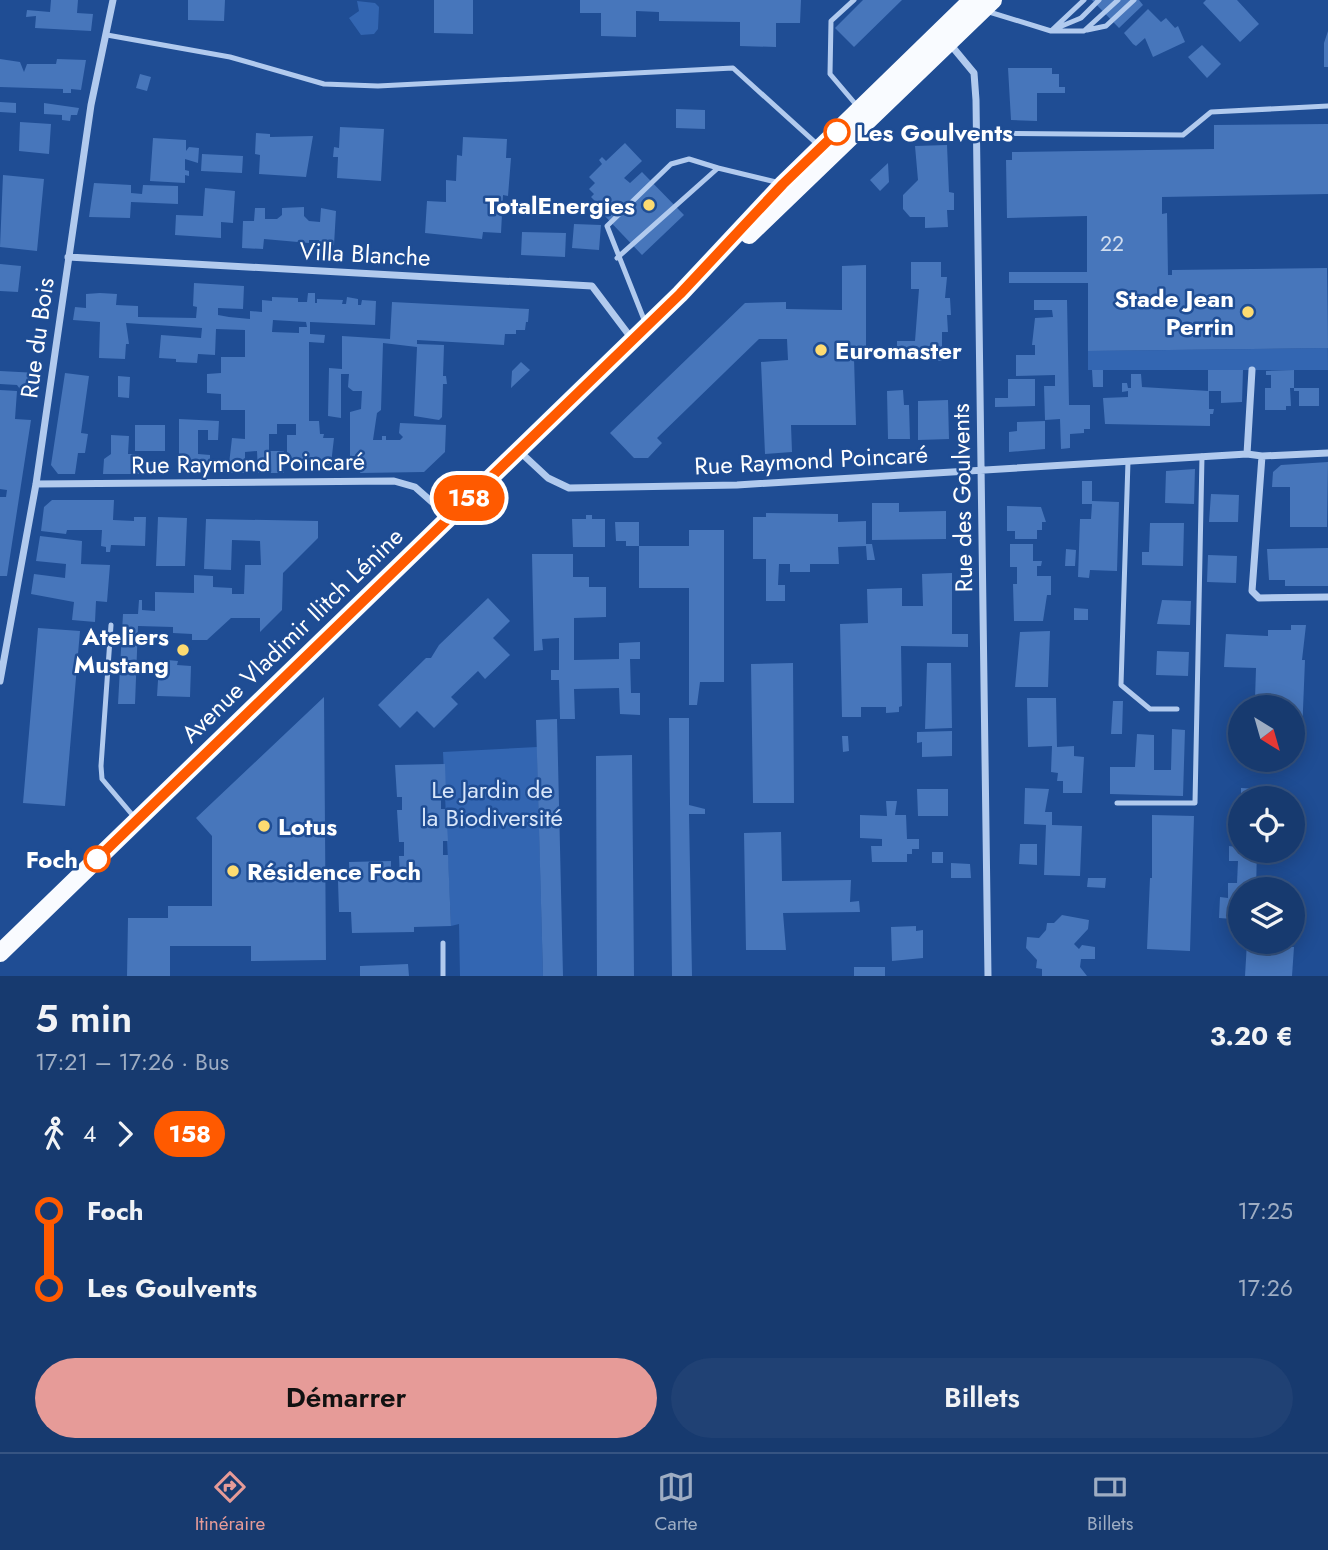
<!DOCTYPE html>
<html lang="fr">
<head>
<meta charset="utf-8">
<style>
  body { margin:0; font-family:Jost,sans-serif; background:#204174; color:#f1f3f6; height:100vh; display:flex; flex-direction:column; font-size:26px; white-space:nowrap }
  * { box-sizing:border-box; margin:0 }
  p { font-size:23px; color:#9eadc3 }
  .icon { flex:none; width:38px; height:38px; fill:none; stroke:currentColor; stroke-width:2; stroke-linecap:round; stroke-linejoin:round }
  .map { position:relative; height:976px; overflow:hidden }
  .side { display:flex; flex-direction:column; background:#173a6f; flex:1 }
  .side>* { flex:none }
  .badge { padding:0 14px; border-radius:23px; font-size:24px; line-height:46px }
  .needle { width:46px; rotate:143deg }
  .buttons { position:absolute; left:1228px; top:695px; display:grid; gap:14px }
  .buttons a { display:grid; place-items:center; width:77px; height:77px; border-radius:50%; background:#173a6f; box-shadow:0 4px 18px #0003,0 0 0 2px #365482; font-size:35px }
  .map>.badge { position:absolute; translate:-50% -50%; box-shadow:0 0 0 4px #fff }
  .legs { display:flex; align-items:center; gap:10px; height:77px; padding:0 35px; font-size:23px }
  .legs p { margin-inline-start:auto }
  .head { display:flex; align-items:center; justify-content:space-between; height:119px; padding:0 35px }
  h1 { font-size:38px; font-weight:600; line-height:52px }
  .action { display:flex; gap:14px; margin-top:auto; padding:14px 35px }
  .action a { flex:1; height:80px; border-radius:42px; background:#e69b98; color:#111; font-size:28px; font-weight:600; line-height:80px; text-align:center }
  .action a+a { background:#204174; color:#f1f3f6 }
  ul { padding:0 35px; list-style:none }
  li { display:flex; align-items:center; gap:24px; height:77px; font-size:26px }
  li i { display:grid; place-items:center; width:10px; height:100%; margin:0 9px; background:currentColor }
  li i::after { content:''; width:18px; height:18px; margin:-9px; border:5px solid; border-radius:50%; background:#173a6f }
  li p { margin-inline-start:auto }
  li:first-child i { background:linear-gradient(#0000 50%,currentColor 0) }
  li:last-child i { background:linear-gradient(currentColor 50%,#0000 0) }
  .menu { display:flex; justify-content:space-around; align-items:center; height:98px; border-top:2px solid #365482; background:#173a6f; font-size:19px; color:#9eadc3 }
  .menu a { display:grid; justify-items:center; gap:4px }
  .menu .current { color:#e69b98 }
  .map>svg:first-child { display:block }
</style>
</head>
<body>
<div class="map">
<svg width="1328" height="976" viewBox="0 0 1328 976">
  <rect width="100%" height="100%" fill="#1f4d94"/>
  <!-- green -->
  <path fill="#3366b2" d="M357,1L375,3L379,7L378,29L374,34L361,35L349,18L359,11Z
    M1327,272L1328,370H1088V351L1327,348Z
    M537,747L543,976H460L459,924L451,926L443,752Z"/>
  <!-- building -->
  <path fill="#4776bb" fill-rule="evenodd" d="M51,0H78L77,13L93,14L91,31L35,28L36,16L26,17L27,10L50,12Z
    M188,0H225L224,21L188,20Z
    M434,0H473V34L434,33Z
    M580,0H801L800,23H776V47L740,46V22L659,21V12L636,11V37L601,36V13H580Z
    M863,0H902L854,47L835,28Z
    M1092,0H1139L1143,5L1119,28Z
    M1206,0H1237L1259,24L1240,42L1203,3Z
    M1148,9L1161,22L1166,18L1175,28L1178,26L1185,42L1153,57L1145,38L1136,46L1133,44L1124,33Z
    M1328,31V67H1324V43Z
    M1202,45L1221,64L1207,78L1188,57Z
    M0,59L20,62L24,72L27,64H56L57,59L86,60L81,90L71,89V93H63V89L0,87Z
    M1008,68H1052V74H1059V87H1065V93H1037V121L1011,120Z
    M140,74L151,77L147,91L136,88Z
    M0,102L16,103V113L0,112Z
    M44,103L79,108L77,115H71L70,121L62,120V115L44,114Z
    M676,109L705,110V129L676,128Z
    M20,122L51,124L49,154L19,151Z
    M1328,124V194L1162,197V214L1167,213L1168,275H1172V270L1327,268L1328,348L1088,351V283H1009V272H1087V216L1007,218L1006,160H1012V152L1214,149V125Z
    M340,127L384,129L381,181L337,178L338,157H333L334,147L339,148Z
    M256,133L270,134V137L313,136L306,177L259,174L260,155L255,154Z
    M463,137L507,139L506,158H511L508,196L503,195L501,233L483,232L482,239L425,233L427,201L446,202V180L456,181L457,155L462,156Z
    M153,138L186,140V151L189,147L199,148L198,163L185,159V170L189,171V176L185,175V183L150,181Z
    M625,143L642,161L624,178L630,183L642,172L684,215L642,255L601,212L603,209L591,197L594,194L589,189L595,183L589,177L602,164L599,160L602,157L606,161Z
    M947,145L949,192L954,193V210H947L948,227L925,228V217H910L903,209V195L918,180L915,146Z
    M202,154L243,156L242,173L201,171Z
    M888,163L889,182L880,191L870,180Z
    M3,175L44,179L37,251L0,247Z
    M94,183L131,185V193L142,194L143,185L178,186V204L131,202L130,218L89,217Z
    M205,188L235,191L233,223L221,222V238L175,235L176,215L203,216Z
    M304,207V216L309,221L320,222L321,208L336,211L334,245L319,247V240H309V243L264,239L263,249L242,248L243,221H254L255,208H265V219H277L282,215V208Z
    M574,224L601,225L599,250L572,248Z
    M522,232L566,233L565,257L521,255Z
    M911,262H941V277H947L945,298H950L951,315H947L948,332H942V361L897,358V341H915L919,289H911Z
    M0,264L21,266L18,292L0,291Z
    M866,265V358H854L856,425H791L792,452L765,454L761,362L788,360L787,339H759L657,438L662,443L648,458H634L610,433L745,303L786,302V309L842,310V266Z
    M194,283L244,286L243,309L218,308V315L229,317L250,319V311L262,312V300L272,301V297L298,298V302H307L308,293H315V303H317V299L343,300L342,304H346L347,297L358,299V305H361L362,300L376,301L375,325L310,322V334L325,335L324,343L309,342V421H319L320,434H324L323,438H334L331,464H309V459H287V435H296V424H277V434H269V451H284V473H258L257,451L245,452V473H228L232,438L245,439V410H221V394L207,393V374L221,373V357H245V330L216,329L215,355L198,354L197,363L176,362V359L159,358L161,335L201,338L202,328L126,323L129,344H126L125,359L99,358L100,322L73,320L75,307L86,308V294L100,293L117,294L116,305L138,306V317L196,318L197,307L193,306ZM273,320L306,322L307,327H299V333L272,332Z
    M1034,300H1067L1069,405H1090V429H1084V433L1070,434V448L1061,449L1060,419L1045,420L1044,386H1055V375L1016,376V355H1035V345H1032L1035,318L1053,317L1052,310H1034Z
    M392,302L529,309L528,322H526L525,330H516V334H505L504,345L417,340V344L444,345L443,376H446L447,384H443L442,417L439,420L414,416L417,347L383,343L381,410L377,413L373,440H382V436H386V440H400L403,437L399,433L400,423L446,425L445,452L424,472L360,473V456H350V412L361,409L362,391H353L348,387L349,374H341V418L328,416L329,368L342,369V336L390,339Z
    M521,362L530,370L511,388L512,371Z
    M1092,370H1103V387H1093Z
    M1208,370H1243L1242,402L1221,403V391H1208Z
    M1294,370V388H1290L1291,406H1286V410H1265V388H1271V375H1266V371Z
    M0,371L38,373L35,391L22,392L17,385L0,384Z
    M65,373L89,376L81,433L88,434L85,453H78L75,474H58L51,465Z
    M1131,374H1141L1142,387L1209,391V409H1214L1213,414H1210V426L1105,424L1103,398L1128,397V391L1122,392V383H1127L1128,388H1131Z
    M118,376L130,377L129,398L118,397Z
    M1008,379H1035V406L995,407V398H1008Z
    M1294,388H1319V406H1299V391H1294Z
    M0,390L17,391L15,419L31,420L7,576H0V497H6L7,490L0,489Z
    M903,390L904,405H909L910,439H888L887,391Z
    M948,400L949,439L918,440V401Z
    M179,419L219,421L218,440H208V430H198V454L210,455V470L179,468Z
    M1045,421V449L1009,452V432L1017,431V422Z
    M135,425H165V451H135Z
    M111,435L129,436L128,454H139V474H103L104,459L111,454Z
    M1328,462L1327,527H1290V487H1272L1273,472L1281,465Z
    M1195,469L1194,504L1165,503L1166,471Z
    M1082,481H1092V501L1119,502L1117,571L1090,570L1089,578L1078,577L1080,519H1091L1092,504H1082Z
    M1211,494L1239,495L1238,522H1209Z
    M52,500H114L113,520L134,521V517H146L145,546L111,545L110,552H106V547L101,546L102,530H67L66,534L41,531L44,507Z
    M872,503H899V512L946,511V539L872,540Z
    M1007,506L1041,507L1046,522H1042V530H1037V539H1015V531H1007Z
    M766,513L838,514V522L866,521V544H872L875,560H867L866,546L838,547L839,564H810V572H790V564H779L778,585H785V601H766V559H753V517H766Z
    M586,515H592V519H605V547H573L572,519H586Z
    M158,517L187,518L185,566H156Z
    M206,519L318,521V538L283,573L282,610L260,632V618H231L207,640H192V634L173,633V627L138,626L135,704H118L123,614H138L139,600H142V610L155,611V592L194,593V575L213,576V587L232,588V594H244L245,565H261L260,541L232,540L231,570L204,569Z
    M615,522H639V546H626V541H616Z
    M1150,523H1184L1183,566L1142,565V552H1149Z
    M689,530H724V682H700L697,705H689V588H639V546H689Z
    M40,536L82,541L81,564L110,565L107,602L96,601L95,622L72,620L74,602L31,594L34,574L65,578L66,564L36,561Z
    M1010,544H1033V561H1042L1041,566H1037V576H1051V595H1047L1043,621H1014L1013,584H1017V567H1010Z
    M1328,548V586H1285V580H1269L1267,549Z
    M1066,549L1076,550L1075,566H1065Z
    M532,554H573V577H589V587H606V617L574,618V660L619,659V643L640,642V659H630L631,693H640V715L620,714L619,688L574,689L575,719H560L559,680H551V670H559V638L542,639L543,650L534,651Z
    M1208,555L1237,556L1236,583L1207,582Z
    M952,573V634H968V647L901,646L902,706L899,707V712L886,713V707H861V717H842L840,624L868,623L867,589L902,588V606H923L922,574Z
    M488,598L510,621L493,638L510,655L485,679L478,671L451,697L458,704L434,728L417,711L400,728L378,705L426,658H431L439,645Z
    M1162,600L1191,601L1190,625L1157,624Z
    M1074,608L1088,609V620H1074Z
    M1291,625H1306L1302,660H1305L1302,734H1293V707H1260V699H1255L1256,668L1224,667L1226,634L1268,636V630H1291Z
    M38,628L80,631L65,806L23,803Z
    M1050,631L1048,687H1015L1020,632Z
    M1157,651L1189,652L1188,676L1156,675Z
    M167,660L178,661L177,665L191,666L190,697L157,696L159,665H167Z
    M793,663L794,803H753L751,664Z
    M927,663H951L952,728L925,729Z
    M324,697L326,960L251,961V946H170V976H127L128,918H168V906H212V836L196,818Z
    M1027,698H1056L1057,747L1074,746V756L1084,757L1082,793H1063V781H1057L1058,773L1051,772L1052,746L1028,747Z
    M1113,701H1123L1122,734H1111Z
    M669,718H689V805L705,809V814H689L692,976H672Z
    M557,719L563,976H543L536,720Z
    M1172,729L1185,730L1183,796L1110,794V767H1135L1137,734L1154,735V770H1171Z
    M952,731V756L922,757V742L917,743V732Z
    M842,736H848L849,751L843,752Z
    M632,755L634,976H597L596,756Z
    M445,764L446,796H441V809H446L448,841H443V855H448L451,926L414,927V932L352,933L351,912H339L338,881L350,880L349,862L391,861V878H400L399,856H404V842H399L397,810H402V797H397L395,765Z
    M1025,788L1049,789L1045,812H1052V825L1082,826L1080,876L1044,875L1046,825L1024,824Z
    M1241,788L1260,789L1259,798H1241Z
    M917,789H948V816H918Z
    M886,801H897L895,815H906L907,839H919V849H912V854H907V862H872L871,846H882V839L860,838V815L887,816Z
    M1231,810L1241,811V825H1230Z
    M1152,815L1194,816L1190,951L1147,949L1150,878H1152Z
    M781,832L782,881L851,880L850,902L859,901L860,912L783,913L786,950H746L744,833Z
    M1020,844H1037V865L1019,864Z
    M1229,846L1257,850L1256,889H1241L1238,908H1233V919L1219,918L1220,897L1228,898V883H1237L1238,861H1229Z
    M932,852H943V863H932Z
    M951,863L970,864L971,878H951Z
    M1088,878H1106L1105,888L1087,887Z
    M1062,915L1089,920L1088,929L1074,944L1079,949L1082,945L1095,947V959H1081L1080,967L1087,976H1042V969L1036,968L1037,960L1026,948L1027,937L1039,938L1046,930L1047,923H1054Z
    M916,926V931L923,930V958L892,961L891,927Z
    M1247,942H1282V947H1294L1292,976H1245Z
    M408,964L409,976H360V966Z
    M854,967H885V976H854Z"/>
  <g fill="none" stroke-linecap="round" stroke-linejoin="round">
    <!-- lane -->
    <path stroke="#b1caee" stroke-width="5" d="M854,0L831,21L830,74L858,107
      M986,11L1051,31L1084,0
      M1057,28L1081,18L1099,0
      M1087,30L1106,26L1134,0
      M1051,31H1084L1118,0
      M107,35L230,57L324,84L378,86L733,68L817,144
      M977,133L1183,135L1211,112L1328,106
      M617,258L718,168L780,183
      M645,322L607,226L671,164L689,159L718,168
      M1128,461L1121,685L1150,709H1177
      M111,625L101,766L102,779L135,818
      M1117,803H1195L1202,456
      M443,943V976"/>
    <!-- street -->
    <path stroke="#b1caee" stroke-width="7" d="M950,44L974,73L976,100L988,976
      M68,257L592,286L632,339
      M519,451L548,478L569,488L737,485L1247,454L1262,456L1328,453
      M1247,454L1252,370
      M1262,456L1252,591L1259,598L1328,597
      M36,484L394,481L415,487L449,517
      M0,681L36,484L91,105L113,0"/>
    <!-- primary -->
    <path stroke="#f9fbff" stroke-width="18" d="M749,235L993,0
      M0,953L680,294L783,184L972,0"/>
  </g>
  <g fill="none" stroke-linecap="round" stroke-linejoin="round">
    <!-- line-1 casing -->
    <g stroke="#fff" stroke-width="16">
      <path id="line-1" d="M97,859L680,294L783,184L837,132"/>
    </g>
    <!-- line-1 -->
    <use href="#line-1" stroke="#ff5a00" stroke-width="10"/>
  </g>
  <!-- markers -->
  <g fill="#fff" stroke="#ff5a00" stroke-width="3.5">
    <circle cx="837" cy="132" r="12"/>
    <circle cx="97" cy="859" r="12"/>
  </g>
  <g fill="#fddb71" stroke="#1f4d94" stroke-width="2.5">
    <circle cx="649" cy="205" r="7"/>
    <circle cx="1248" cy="312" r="7"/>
    <circle cx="821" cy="350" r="7"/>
    <circle cx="183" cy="650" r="7"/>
    <circle cx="264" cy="826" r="7"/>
    <circle cx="233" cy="871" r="7"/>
  </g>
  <g text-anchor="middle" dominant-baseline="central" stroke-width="5" stroke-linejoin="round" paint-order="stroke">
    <!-- number labels -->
    <g font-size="21" fill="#d1ddee">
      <text x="1112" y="244">22</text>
    </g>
    <!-- stop labels -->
    <g font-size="24" font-weight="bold" fill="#fff" stroke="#1f4d94" text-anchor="start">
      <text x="856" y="132">Les Goulvents</text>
      <text x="78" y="859" text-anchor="end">Foch</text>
    </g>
    <!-- poi labels -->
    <g font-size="24" font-weight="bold" fill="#fff" stroke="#1f4d94" text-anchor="end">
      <text x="635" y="205">TotalEnergies</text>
      <text x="1234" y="298">Stade Jean<tspan x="1234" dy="28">Perrin</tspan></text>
      <text x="835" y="350" text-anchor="start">Euromaster</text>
      <text x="169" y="636">Ateliers<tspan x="169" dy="28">Mustang</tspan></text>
      <text x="278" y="826" text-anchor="start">Lotus</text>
      <text x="247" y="871" text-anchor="start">Résidence Foch</text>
    </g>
    <!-- street labels -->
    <g font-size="24" fill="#fff" stroke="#1f4d94">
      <text transform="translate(365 254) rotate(3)">Villa Blanche</text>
      <text transform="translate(37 338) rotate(-82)">Rue du Bois</text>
      <text transform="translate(811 460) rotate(-3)">Rue Raymond Poincaré</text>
      <text transform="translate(248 463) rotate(-1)">Rue Raymond Poincaré</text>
      <text transform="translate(962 498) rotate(-91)">Rue des Goulvents</text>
      <text transform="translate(292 635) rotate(-44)">Avenue Vladimir Ilitch Lénine</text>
    </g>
    <!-- park labels -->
    <g font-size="24" fill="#d8e6fa" stroke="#1f4d94">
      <text x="492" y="789">Le Jardin de<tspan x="492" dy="28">la Biodiversité</tspan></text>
    </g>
  </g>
</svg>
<div class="buttons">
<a><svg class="needle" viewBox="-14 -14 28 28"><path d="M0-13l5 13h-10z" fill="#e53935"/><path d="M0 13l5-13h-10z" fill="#9eadc3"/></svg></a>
<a><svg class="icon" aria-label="locate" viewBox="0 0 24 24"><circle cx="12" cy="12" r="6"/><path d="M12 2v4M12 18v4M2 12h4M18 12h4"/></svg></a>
<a><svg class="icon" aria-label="layers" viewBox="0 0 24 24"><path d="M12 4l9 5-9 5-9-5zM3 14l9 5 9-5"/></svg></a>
</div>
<b class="badge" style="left:469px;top:498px;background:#ff5a00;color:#fff">158</b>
</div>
<section class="side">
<div class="head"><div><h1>5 min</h1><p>17:21 – 17:26 · Bus</p></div><b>3.20 €</b></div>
<div class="legs"><svg class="icon" aria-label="walk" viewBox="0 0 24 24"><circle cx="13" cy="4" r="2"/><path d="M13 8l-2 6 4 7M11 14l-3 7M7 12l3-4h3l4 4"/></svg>4<svg class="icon" aria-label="forward" viewBox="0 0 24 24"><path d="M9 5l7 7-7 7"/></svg><b class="badge" style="background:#ff5a00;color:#fff">158</b></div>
<ul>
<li><i style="color:#ff5a00"></i><b>Foch</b><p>17:25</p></li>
<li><i style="color:#ff5a00"></i><b>Les Goulvents</b><p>17:26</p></li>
</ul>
<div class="action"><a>Démarrer</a><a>Billets</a></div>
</section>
<nav class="menu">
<a class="current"><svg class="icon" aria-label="directions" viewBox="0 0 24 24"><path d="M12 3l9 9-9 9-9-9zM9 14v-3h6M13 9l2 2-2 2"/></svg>Itinéraire</a>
<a><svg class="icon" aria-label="map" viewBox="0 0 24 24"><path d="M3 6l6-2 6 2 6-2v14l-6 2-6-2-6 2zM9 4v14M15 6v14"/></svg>Carte</a>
<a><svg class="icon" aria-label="tickets" viewBox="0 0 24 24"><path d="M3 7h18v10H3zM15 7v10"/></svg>Billets</a>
</nav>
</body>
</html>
